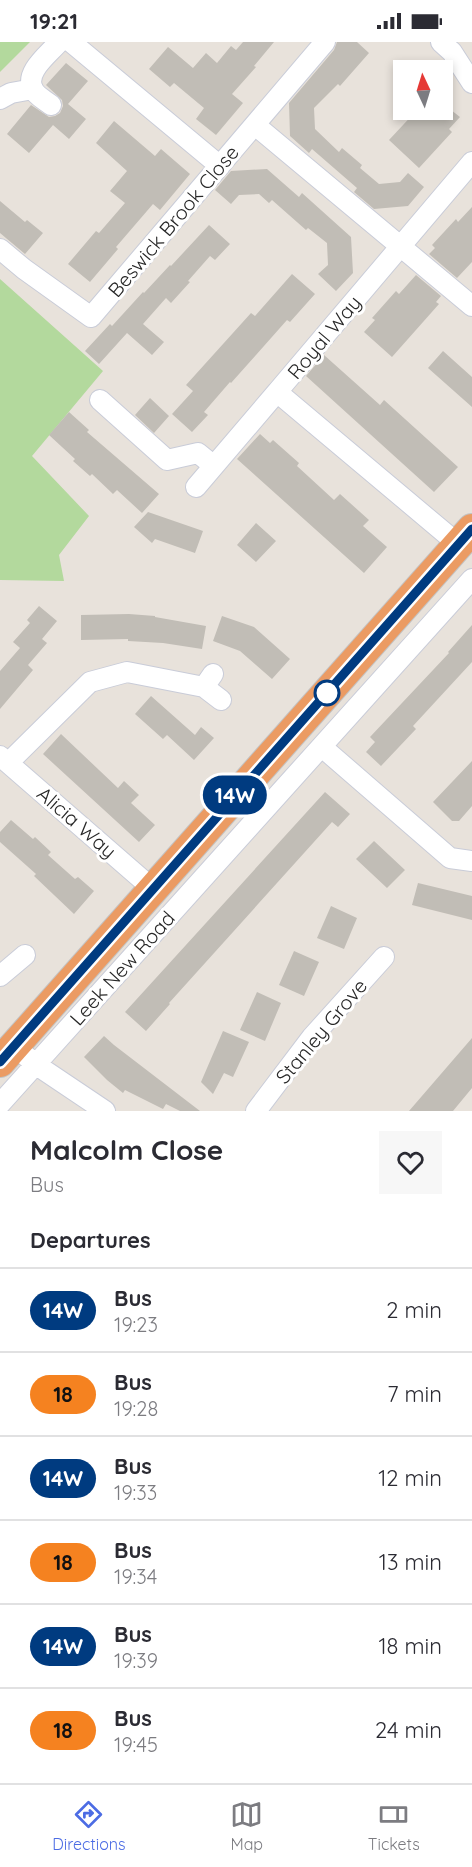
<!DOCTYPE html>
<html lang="en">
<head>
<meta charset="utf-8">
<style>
  body { margin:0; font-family:Quicksand,sans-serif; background:#f7f7f7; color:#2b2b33; height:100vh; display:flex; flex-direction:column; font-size:22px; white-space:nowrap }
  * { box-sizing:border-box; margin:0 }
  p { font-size:20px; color:#7c7c81 }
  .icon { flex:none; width:33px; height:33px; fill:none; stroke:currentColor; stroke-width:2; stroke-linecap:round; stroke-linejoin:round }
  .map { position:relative; height:1069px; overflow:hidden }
  .details { display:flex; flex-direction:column; background:#fff; flex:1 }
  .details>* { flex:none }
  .badge { padding:0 12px; border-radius:20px; font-size:21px; line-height:39px }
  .needle { width:39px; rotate:356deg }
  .fabs { position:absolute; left:393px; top:18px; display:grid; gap:12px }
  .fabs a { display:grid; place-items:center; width:60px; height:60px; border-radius:0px; background:#fff; box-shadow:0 3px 9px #0003; font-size:30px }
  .map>.badge { position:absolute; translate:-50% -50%; box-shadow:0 0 0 3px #fff }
  h2 { padding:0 30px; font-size:22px; line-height:54px }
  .round { display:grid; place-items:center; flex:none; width:63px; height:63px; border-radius:0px; background:#f7f7f7 }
  .head { display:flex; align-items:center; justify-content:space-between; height:102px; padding:0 30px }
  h1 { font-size:28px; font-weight:700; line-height:45px }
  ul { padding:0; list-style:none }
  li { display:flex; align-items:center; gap:18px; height:84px; padding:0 30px; border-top:2px solid #e1e1e2 }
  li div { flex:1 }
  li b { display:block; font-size:22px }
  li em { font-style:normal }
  li .badge { min-width:66px; font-weight:700; text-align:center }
  .status { display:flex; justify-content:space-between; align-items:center; height:42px; padding:0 30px; background:#fff; direction:ltr }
  .status svg { height:16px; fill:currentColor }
  .menu { display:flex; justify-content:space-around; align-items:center; height:84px; border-top:2px solid #e1e1e2; background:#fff; font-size:16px; color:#7c7c81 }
  .menu a { display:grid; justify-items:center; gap:3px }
  .menu .current { color:#4c6ce4 }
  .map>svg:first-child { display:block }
</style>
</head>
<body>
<div class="status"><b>19:21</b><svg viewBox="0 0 49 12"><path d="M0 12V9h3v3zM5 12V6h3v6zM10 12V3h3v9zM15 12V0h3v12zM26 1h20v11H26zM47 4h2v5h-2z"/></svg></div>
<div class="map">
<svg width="472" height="1069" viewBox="0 0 472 1069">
  <rect width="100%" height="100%" fill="#e8e2db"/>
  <!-- green -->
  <path fill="#b3d99d" d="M0,0H30L0,30Z
    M0,237L103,329L32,414L89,474L59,513L64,539L0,538Z"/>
  <!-- building -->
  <path fill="#c1bdb6" d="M243,0H274L254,24L256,25L232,52L243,61L216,93L196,77L204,66L174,41L170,45L149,27L168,5L193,26L206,11L217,21L231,4L236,8Z
    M337,0H357L369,11L340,44L338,42L314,66L315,87L339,110L342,106L362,123L360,126L379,142L400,140L408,131L424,145L408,164L374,167L354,150L357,146L312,107L309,111L290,94L289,61L334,8Z
    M66,21L88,39L68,62L86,77L69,97L53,83L29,111L7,92L31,63L49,75L55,74L60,71L63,64L62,58L46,43Z
    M417,68H451L460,75L449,87L452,90L419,126L389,98Z
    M114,79L155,114L161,107L190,132L160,168L153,162L116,205L118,207L90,240L68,222L96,189L99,191L125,161L110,149L127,129L96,101Z
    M267,127L299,155L302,151L351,195L353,231L336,249L318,232L328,223L327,201L308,186L306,188L272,158L269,161L259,152L239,153L231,162L215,148L231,129Z
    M0,159L25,180L27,178L43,191L25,212L0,191Z
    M472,165V220L457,236L429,212L435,206L432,203L456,177L458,180Z
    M209,183L230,202L215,218L210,214L188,239L190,240L171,261L166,256L143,282L164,300L152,313L127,291L99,322L85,309L110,282L112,284L143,250L144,251L170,223L171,224Z
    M292,232L315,252L290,280L287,278L231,341L230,340L204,370L208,373L192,390L172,372L193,349L186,343L251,271L255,274Z
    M416,233L441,254L436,260L439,262L392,315L364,290L375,278L372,276L396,249L399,252Z
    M443,309L472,335V365L428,326Z
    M324,313L380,363L384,358L458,425L434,450L306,334Z
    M150,356L169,374L154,391L135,373Z
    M69,370L89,388L87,390L159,452L142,471L117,448L113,452L92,432L90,434L73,419L75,417L49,393Z
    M260,392L270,401L273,398L299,421L297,424L334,458L340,452L369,478L363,484L387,505L364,531L237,417Z
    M148,470L203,489L195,511L155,497L152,501L134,485Z
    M256,481L276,499L256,520L237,503Z
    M39,564L57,579L42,597L47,601L28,623L33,628L0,667V629L20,606L13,600L30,581L27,578Z
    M129,572L155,574V575L206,584L202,607L163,601L128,599V597L81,598V573Z
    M222,574L254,585L290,617L272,637L240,609L213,599Z
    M472,583V620L413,684L416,687L381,724L366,710L375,700L370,695L449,611L448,610Z
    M151,654L195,693L201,685L214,696L194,718L167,693L163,697L135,672Z
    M61,692L118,746L124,739L139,753L131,761L155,783L139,800L43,712Z
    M472,719V764L459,779H452L433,760Z
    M325,750L350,772L338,785L332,780L169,961L170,962L146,989L125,970Z
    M11,778L33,797L35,795L51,810L48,813L75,837L78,835L94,849L74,872L34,834L36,832L0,800V790Z
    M374,799L405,828L387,846L356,817Z
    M418,841L472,854V878L412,863Z
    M331,864L357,876L344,907L317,896Z
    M294,909L319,920L304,954L279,943Z
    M257,950L281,961L265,999L240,988Z
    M223,989L249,1000L233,1035L224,1031L213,1052L201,1040Z
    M104,994L114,1003L200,1069H180L166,1062L163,1067L125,1048L123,1051L107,1038L84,1015Z
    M472,996V1046L453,1069H409Z"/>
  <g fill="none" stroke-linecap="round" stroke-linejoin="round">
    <!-- minor casing -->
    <g stroke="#c9ccd8" stroke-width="22">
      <path id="minor" d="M71,0L220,124
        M441,0L452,10L472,41
        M0,57L11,51L33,47
        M51,63C45,58 36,54 33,47C24,30 49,12 59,0
        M255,83L472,264
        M0,207L24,227L91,275L325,0
        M100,358L167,418L198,411L214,424
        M196,445L277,350
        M458,502L277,350L472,120
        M213,632L204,645L221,658
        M322,705L450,816L472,819
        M0,714L153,847
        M9,720L90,640L127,630L204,645
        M0,934L25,913
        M26,1014L35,1022L105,1069
        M0,1062L472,537
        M256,1069L312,995L384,915"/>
    </g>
    <!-- highway casing -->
    <g stroke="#c3c3c3" stroke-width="32">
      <path id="highway" d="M0,1020L472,487"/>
    </g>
    <!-- minor -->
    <use href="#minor" stroke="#fff" stroke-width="20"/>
    <!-- highway -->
    <use href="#highway" stroke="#eb9b63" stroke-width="30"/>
  </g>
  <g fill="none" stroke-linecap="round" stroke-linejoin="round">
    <!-- line casing -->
    <g stroke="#fff" stroke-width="14">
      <path id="line" d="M0,1020L472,487"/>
    </g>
    <!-- line -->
    <use href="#line" stroke="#003b80" stroke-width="9"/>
  </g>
  <!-- markers -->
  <circle fill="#fff" stroke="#003b80" stroke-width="3" cx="327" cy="651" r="12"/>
  <g text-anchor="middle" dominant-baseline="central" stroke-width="6" stroke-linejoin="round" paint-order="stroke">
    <!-- street labels -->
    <g font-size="20" fill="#282828" stroke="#fff">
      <text transform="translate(173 179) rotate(-50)">Beswick Brook Close</text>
      <text transform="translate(324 295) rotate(-50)">Royal Way</text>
      <text transform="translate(77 780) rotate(41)">Alicia Way</text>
      <text transform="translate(122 926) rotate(-48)">Leek New Road</text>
      <text transform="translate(321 989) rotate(-50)">Stanley Grove</text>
    </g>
  </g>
</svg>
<div class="fabs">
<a><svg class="needle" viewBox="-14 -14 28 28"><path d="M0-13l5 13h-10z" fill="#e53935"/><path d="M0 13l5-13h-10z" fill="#7c7c81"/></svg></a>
</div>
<b class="badge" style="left:235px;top:753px;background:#003b80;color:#fff">14W</b>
</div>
<section class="details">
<div class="head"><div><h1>Malcolm Close</h1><p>Bus</p></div><a class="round"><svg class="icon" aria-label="heart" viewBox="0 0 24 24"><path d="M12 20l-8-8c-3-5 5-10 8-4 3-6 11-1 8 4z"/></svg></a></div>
<h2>Departures</h2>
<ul>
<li><span class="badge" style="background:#003b80;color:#fff">14W</span><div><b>Bus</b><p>19:23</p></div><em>2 min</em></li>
<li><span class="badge" style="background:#f58220;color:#111">18</span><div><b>Bus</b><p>19:28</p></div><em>7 min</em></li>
<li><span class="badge" style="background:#003b80;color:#fff">14W</span><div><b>Bus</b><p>19:33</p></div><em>12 min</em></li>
<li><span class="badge" style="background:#f58220;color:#111">18</span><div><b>Bus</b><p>19:34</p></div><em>13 min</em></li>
<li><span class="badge" style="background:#003b80;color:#fff">14W</span><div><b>Bus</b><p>19:39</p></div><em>18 min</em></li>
<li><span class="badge" style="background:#f58220;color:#111">18</span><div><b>Bus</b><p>19:45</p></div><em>24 min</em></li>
</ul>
</section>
<nav class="menu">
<a class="current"><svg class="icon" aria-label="directions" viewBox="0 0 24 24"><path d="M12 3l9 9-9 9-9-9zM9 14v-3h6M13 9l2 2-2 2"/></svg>Directions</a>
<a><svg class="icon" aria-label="map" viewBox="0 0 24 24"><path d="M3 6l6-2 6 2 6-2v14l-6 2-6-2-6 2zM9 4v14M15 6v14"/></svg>Map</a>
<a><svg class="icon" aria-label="tickets" viewBox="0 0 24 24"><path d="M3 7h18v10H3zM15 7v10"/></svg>Tickets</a>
</nav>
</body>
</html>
